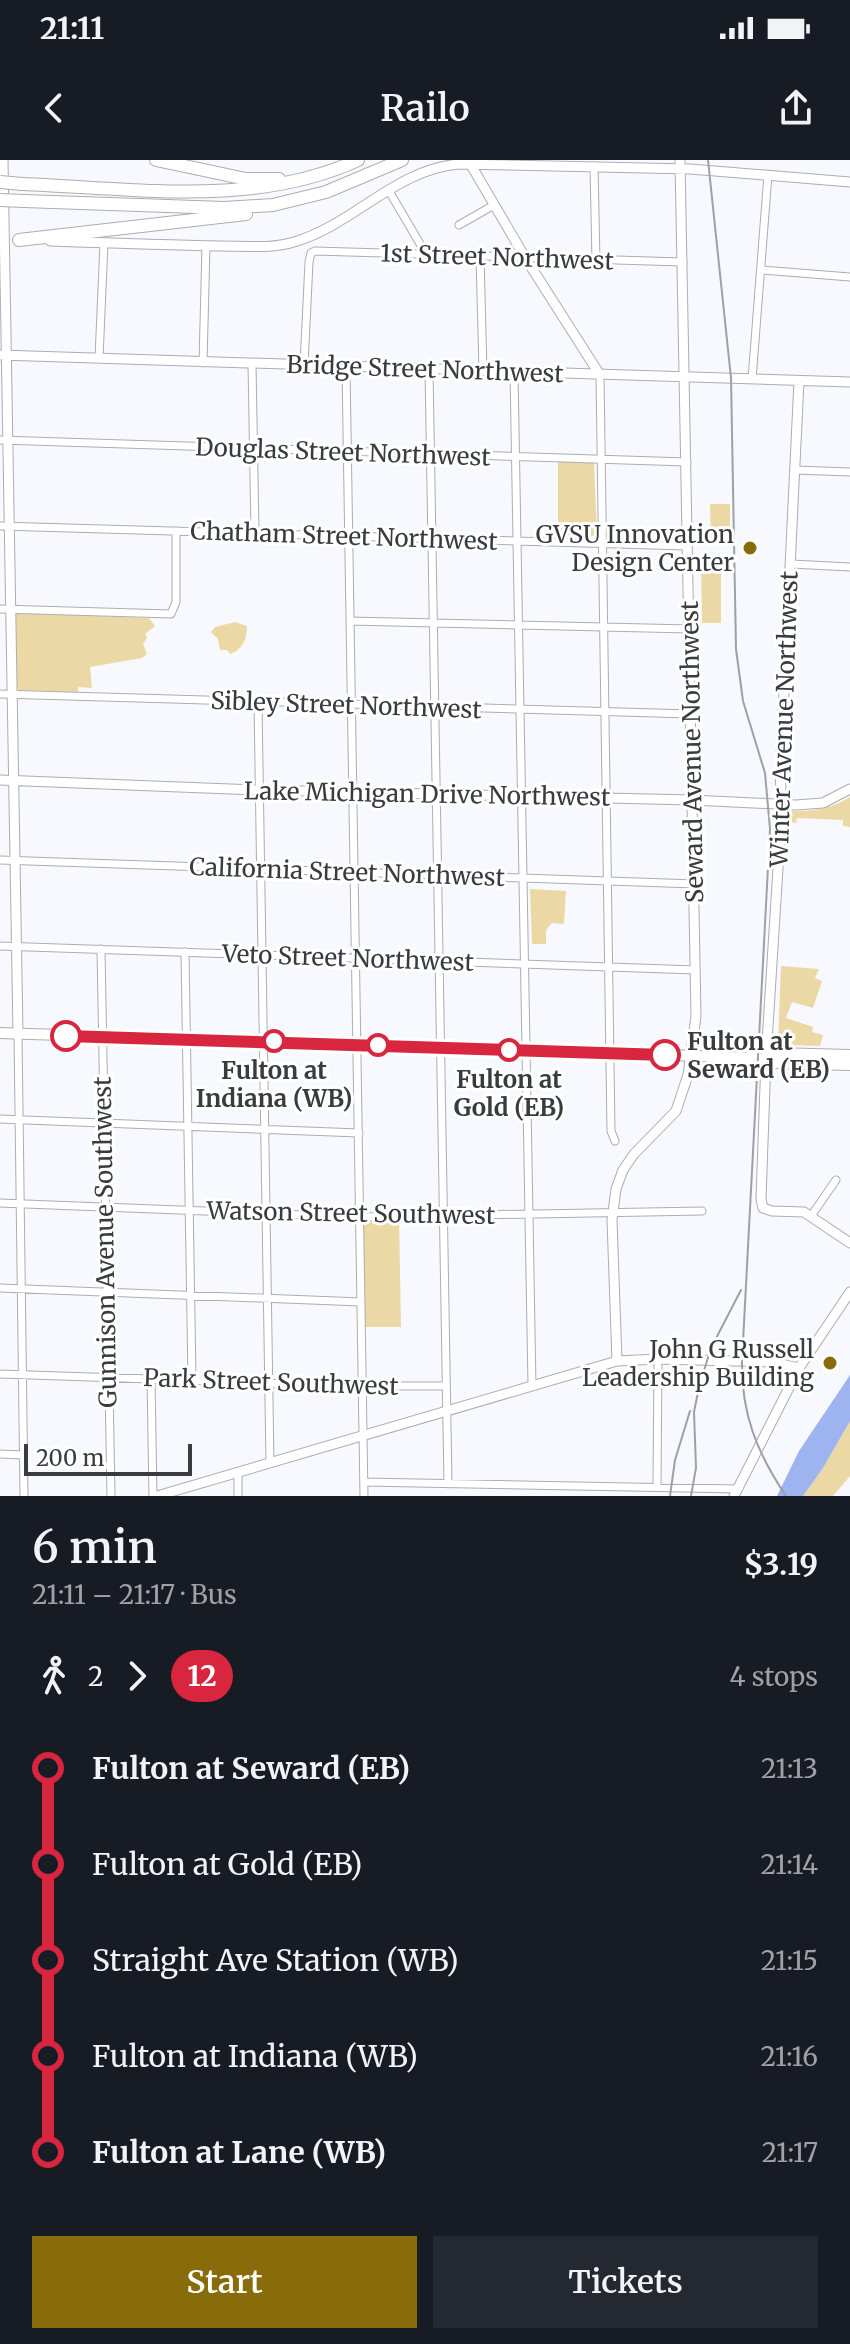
<!DOCTYPE html>
<html lang="en">
<head>
<meta charset="utf-8">
<style>
  body { margin:0; font-family:Merriweather,serif; background:#242831; color:#f1f3f6; height:100vh; display:flex; flex-direction:column; font-size:30px; white-space:nowrap }
  * { box-sizing:border-box; margin:0 }
  p { font-size:26px; color:#9ea1a6 }
  .icon { flex:none; width:44px; height:44px; fill:none; stroke:currentColor; stroke-width:2; stroke-linecap:round; stroke-linejoin:round }
  .map { position:relative; height:1336px; overflow:hidden }
  .drawer { display:flex; flex-direction:column; background:#171b24; flex:1 }
  .drawer>* { flex:none }
  .badge { padding:0 16px; border-radius:26px; font-size:28px; line-height:52px }
  .scale { position:absolute; left:24px; bottom:20px; width:168px; box-sizing:border-box; padding-left:8px; border:4px solid #3a3b3d; border-top:0; font-size:22px; line-height:28px; white-space:nowrap; color:#3a3b3d; -webkit-text-stroke:6px #fff; paint-order:stroke }
  .map>.badge { position:absolute; translate:-50% -50%; box-shadow:0 0 0 4px #fff }
  .legs { display:flex; align-items:center; gap:12px; height:88px; padding:0 32px; font-size:26px }
  .legs p { margin-inline-start:auto }
  .headline { display:flex; align-items:center; justify-content:space-between; height:136px; padding:0 32px }
  h1 { font-size:44px; font-weight:600; line-height:60px }
  .button { display:flex; gap:16px; margin-top:auto; padding:16px 32px }
  .button a { flex:1; height:92px; border-radius:0px; background:#886c0a; color:#fff; font-size:32px; font-weight:600; line-height:92px; text-align:center }
  .button a+a { background:#242831; color:#f1f3f6 }
  ul { padding:0 32px; list-style:none }
  li { display:flex; align-items:center; gap:28px; height:96px; font-size:30px }
  li i { display:grid; place-items:center; width:12px; height:100%; margin:0 10px; background:currentColor }
  li i::after { content:''; width:20px; height:20px; margin:-10px; border:6px solid; border-radius:50%; background:#171b24 }
  li p { margin-inline-start:auto }
  li:first-child i { background:linear-gradient(#0000 50%,currentColor 0) }
  li:last-child i { background:linear-gradient(currentColor 50%,#0000 0) }
  .status { display:flex; justify-content:space-between; align-items:center; height:56px; padding:0 40px; background:#171b24; direction:ltr }
  .status svg { height:22px; fill:currentColor }
  header { display:flex; justify-content:space-between; align-items:center; height:104px; padding:0 32px; background:#171b24; font-size:36px; font-weight:600 }
  .map>svg:first-child { display:block }
</style>
</head>
<body>
<div class="status"><b>21:11</b><svg viewBox="0 0 49 12"><path d="M0 12V9h3v3zM5 12V6h3v6zM10 12V3h3v9zM15 12V0h3v12zM26 1h20v11H26zM47 4h2v5h-2z"/></svg></div>
<header><svg class="icon" aria-label="back" viewBox="0 0 24 24"><path d="M15 5l-7 7 7 7"/></svg>Railo<svg class="icon" aria-label="share" viewBox="0 0 24 24"><path d="M12 15V3M7 8l5-5 5 5M5 13v7h14v-7"/></svg></header>
<div class="map">
<svg width="850" height="1336" viewBox="0 0 850 1336">
  <rect width="100%" height="100%" fill="#f7f9ff"/>
  <!-- green -->
  <path fill="#ebd8a4" d="M558,300L594,302L597,375L593,376L558,375Z
    M710,344H730V379H711Z
    M701,396H721V463H702Z
    M20,453L149,458L155,466L145,474L147,478L143,484L147,494L142,498L90,507L92,528L78,527V532L20,530L16,528L14,455Z
    M235,462L247,466C247,480 242,490 230,494L227,490H220L218,479L211,472L215,467Z
    M850,637V667L843,666V660L797,658L796,663L790,662L792,651C814,651 831,649 850,637Z
    M530,729L566,731L564,764L552,763L546,770V784H532Z
    M781,806L819,809L815,818L822,821L813,848L792,842L786,858L813,867L812,872L823,875L820,886L781,885L778,882Z
    M359,1057H399L401,1167H361Z
    M850,1261V1316L833,1336H803L823,1308Z"/>
  <!-- water -->
  <path fill="#9db4f0" d="M850,1215V1261L823,1308L803,1336H777L799,1291Z"/>
  <g fill="none" stroke-linecap="round" stroke-linejoin="round">
    <!-- street casing -->
    <g stroke="#abadb2" stroke-width="9">
      <path id="street" d="M594,6L596,101
        M389,31L426,94
        M459,65L494,45
        M480,97L483,211
        M761,110L850,117
        M99,198L104,83
        M203,203L206,86
        M252,204L255,373
        M304,205L309,102L311,93L315,91L683,102
        M346,207L364,1336
        M429,209L448,1324
        M514,212L532,1226
        M600,215L611,971L615,981
        M752,219L768,15
        M0,280L687,302
        M795,310L850,312
        M0,366L687,386
        M791,404L850,407
        M0,449L171,454L176,442V371
        M350,461L689,469
        M0,534L691,554
        M258,543L270,1303
        M0,700L695,724
        M0,786L696,810
        M101,789L111,1336
        M185,792L192,1220
        M18,874L24,1336
        M0,959L359,973
        M0,1043L359,1057L702,1051
        M811,1056L836,1020
        M0,1128L361,1142
        M0,1214L361,1226H446
        M151,1219L153,1336
        M0,1294L23,1295
        M238,1313V1336
        M364,1322L738,1329
        M657,1327L658,1199"/>
    </g>
    <!-- secondary casing -->
    <g stroke="#abadb2" stroke-width="11">
      <path id="secondary" d="M3,0L18,874
        M468,0L526,99L600,215
        M50,81C107,83 164,85 221,86C245,86 271,89 294,82C353,65 396,9 459,4L690,9L850,22
        M0,195L850,222
        M799,221L780,614L782,645L766,898L761,1039L763,1048L772,1051L804,1052L850,1083
        M0,620L259,630L692,640L796,645L823,643L850,629
        M617,1201L612,1060L616,1029L623,1010L634,994L676,951L688,915L696,856L680,0
        M157,1336L617,1201L658,1199L772,1202L799,1208
        M734,1336L799,1208L850,1132"/>
    </g>
    <!-- primary casing -->
    <g stroke="#abadb2" stroke-width="12">
      <path id="primary" d="M0,873L759,898L776,903L850,905
        M766,898L776,893L850,895"/>
    </g>
    <!-- highway casing -->
    <g stroke="#abadb2" stroke-width="14">
      <path id="highway" d="M156,0L246,19H279
        M22,24C133,28 254,48 358,0
        M24,41L224,48L273,45L326,32L402,0
        M19,80L246,54"/>
    </g>
    <!-- street -->
    <use href="#street" stroke="#fff" stroke-width="7"/>
    <!-- secondary -->
    <use href="#secondary" stroke="#fff" stroke-width="9"/>
    <!-- primary -->
    <use href="#primary" stroke="#fff" stroke-width="10"/>
    <!-- highway -->
    <use href="#highway" stroke="#fff" stroke-width="12"/>
    <!-- rail -->
    <path stroke="#9ea0a4" stroke-width="2" d="M708,0L731,218L736,489L743,541L765,613L770,669L742,1201C741,1253 757,1293 786,1336
      M670,1336L675,1300L690,1251
      M691,1336L696,1308L694,1252L699,1227L711,1188L741,1130"/>
    <!-- highway-bridge casing -->
    <g stroke="#abadb2" stroke-width="14" stroke-linecap="butt">
      <path id="highway-bridge" d="M0,22L22,24
        M0,40L24,41"/>
    </g>
    <!-- highway-bridge -->
    <use href="#highway-bridge" stroke="#fff" stroke-width="12"/>
  </g>
  <g fill="none" stroke-linecap="round" stroke-linejoin="round">
    <!-- line-1 casing -->
    <g stroke="#fff" stroke-width="18">
      <path id="line-1" d="M66,876L665,895"/>
    </g>
    <!-- line-1 -->
    <use href="#line-1" stroke="#d7263d" stroke-width="12"/>
  </g>
  <!-- markers -->
  <g fill="#886c0a" stroke="#fff" stroke-width="3">
    <circle cx="750" cy="388" r="8"/>
    <circle cx="830" cy="1203" r="8"/>
  </g>
  <g fill="#fff" stroke="#d7263d" stroke-width="4">
    <circle cx="66" cy="876" r="14"/>
    <circle cx="274" cy="881" r="10"/>
    <circle cx="378" cy="885" r="10"/>
    <circle cx="509" cy="890" r="10"/>
    <circle cx="665" cy="895" r="14"/>
  </g>
  <g text-anchor="middle" dominant-baseline="central" stroke-width="6" stroke-linejoin="round" paint-order="stroke">
    <!-- street labels -->
    <g font-size="24" fill="#3a3b3d" stroke="#fff">
      <text transform="translate(497 97) rotate(2)">1st Street Northwest</text>
      <text transform="translate(425 209) rotate(2)">Bridge Street Northwest</text>
      <text transform="translate(343 292) rotate(2)">Douglas Street Northwest</text>
      <text transform="translate(344 376) rotate(2)">Chatham Street Northwest</text>
      <text transform="translate(346 545) rotate(2)">Sibley Street Northwest</text>
      <text transform="translate(784 559) rotate(-88)">Winter Avenue Northwest</text>
      <text transform="translate(692 592) rotate(-91)">Seward Avenue Northwest</text>
      <text transform="translate(427 634) rotate(1)">Lake Michigan Drive Northwest</text>
      <text transform="translate(347 712) rotate(2)">California Street Northwest</text>
      <text transform="translate(348 798) rotate(2)">Veto Street Northwest</text>
      <text transform="translate(351 1053) rotate(1)">Watson Street Southwest</text>
      <text transform="translate(105 1082) rotate(-91)">Gunnison Avenue Southwest</text>
      <text transform="translate(271 1222) rotate(2)">Park Street Southwest</text>
    </g>
    <!-- poi labels -->
    <g font-size="24" fill="#3a3b3d" stroke="#fff" text-anchor="end">
      <text x="734" y="374">GVSU Innovation<tspan x="734" dy="28">Design Center</tspan></text>
      <text x="814" y="1189">John G Russell<tspan x="814" dy="28">Leadership Building</tspan></text>
    </g>
    <!-- stop labels -->
    <g font-size="24" font-weight="bold" fill="#3a3b3d" stroke="#fff">
      <text x="687" y="881" text-anchor="start">Fulton at<tspan x="687" dy="28">Seward (EB)</tspan></text>
      <text x="274" y="910">Fulton at<tspan x="274" dy="28">Indiana (WB)</tspan></text>
      <text x="509" y="919">Fulton at<tspan x="509" dy="28">Gold (EB)</tspan></text>
    </g>
  </g>
</svg>
<div class="scale">200 m</div>
</div>
<section class="drawer">
<div class="headline"><div><h1>6 min</h1><p>21:11 – 21:17 · Bus</p></div><b>$3.19</b></div>
<div class="legs"><svg class="icon" aria-label="walk" viewBox="0 0 24 24"><circle cx="13" cy="4" r="2"/><path d="M13 8l-2 6 4 7M11 14l-3 7M7 12l3-4h3l4 4"/></svg>2<svg class="icon" aria-label="forward" viewBox="0 0 24 24"><path d="M9 5l7 7-7 7"/></svg><b class="badge" style="background:#d7263d;color:#fff">12</b><p>4 stops</p></div>
<ul>
<li><i style="color:#d7263d"></i><b>Fulton at Seward (EB)</b><p>21:13</p></li>
<li><i style="color:#d7263d"></i><span>Fulton at Gold (EB)</span><p>21:14</p></li>
<li><i style="color:#d7263d"></i><span>Straight Ave Station (WB)</span><p>21:15</p></li>
<li><i style="color:#d7263d"></i><span>Fulton at Indiana (WB)</span><p>21:16</p></li>
<li><i style="color:#d7263d"></i><b>Fulton at Lane (WB)</b><p>21:17</p></li>
</ul>
<div class="button"><a>Start</a><a>Tickets</a></div>
</section>
</body>
</html>
